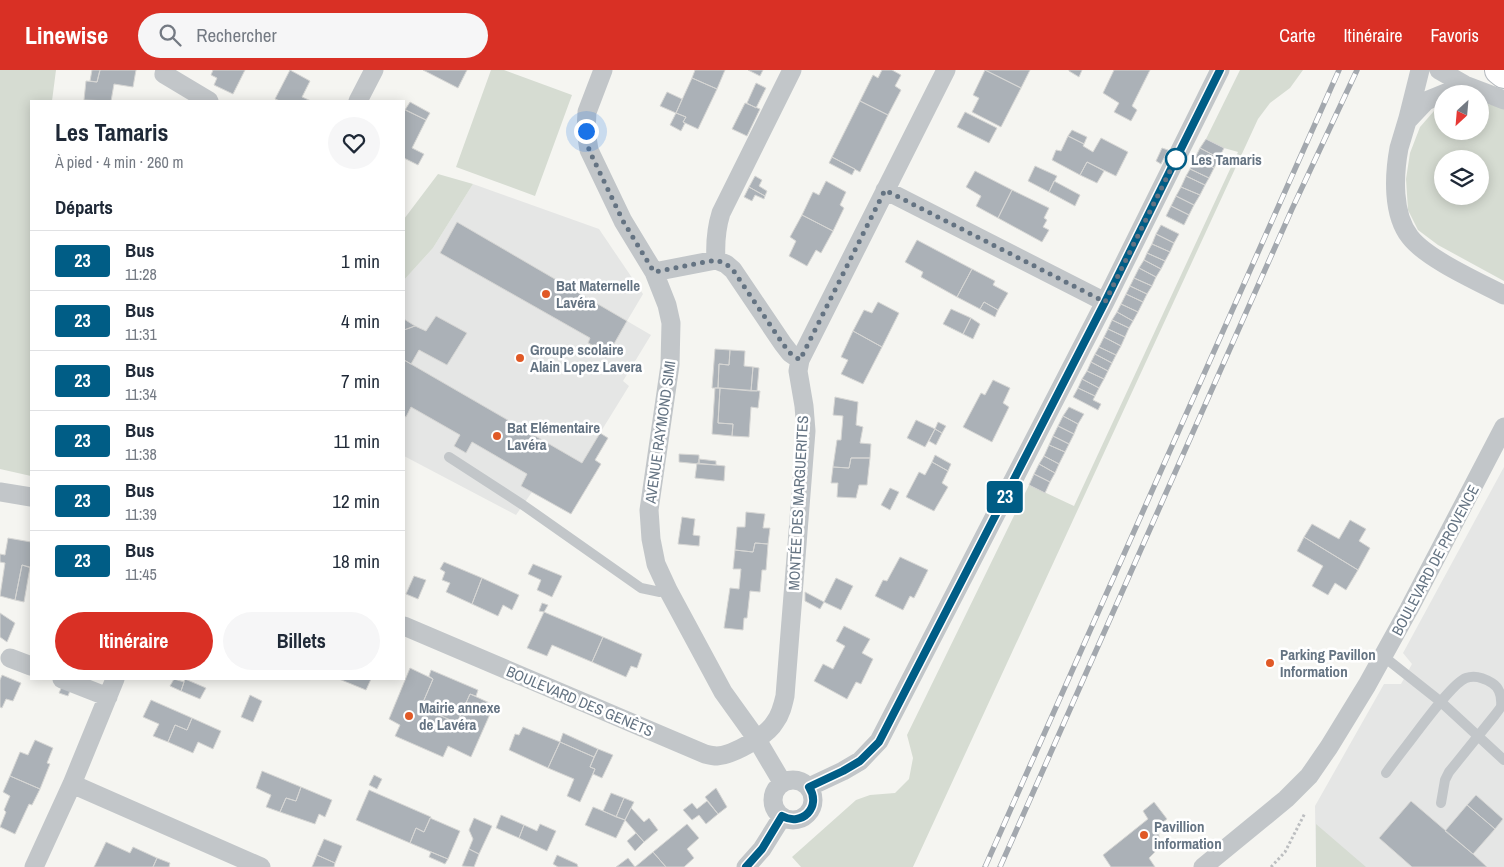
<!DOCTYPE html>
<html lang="fr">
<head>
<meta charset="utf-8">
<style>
  body { margin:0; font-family:"Archivo Narrow",sans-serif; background:#f6f6f7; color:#1f2937; height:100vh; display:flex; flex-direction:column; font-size:19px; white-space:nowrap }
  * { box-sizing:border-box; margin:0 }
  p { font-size:16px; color:#747a83 }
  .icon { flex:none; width:28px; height:28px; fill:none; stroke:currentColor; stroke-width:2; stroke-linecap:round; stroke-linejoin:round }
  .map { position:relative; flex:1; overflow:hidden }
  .drawer { position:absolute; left:30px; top:30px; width:375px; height:580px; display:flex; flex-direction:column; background:#fff; border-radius:0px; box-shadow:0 2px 12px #0003 }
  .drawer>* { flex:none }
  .badge { padding:0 10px; border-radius:4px; font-size:18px; line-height:32px }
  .needle { width:32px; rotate:206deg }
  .controls { position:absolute; left:1434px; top:15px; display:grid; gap:10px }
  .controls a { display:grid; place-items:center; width:55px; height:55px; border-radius:50%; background:#fff; box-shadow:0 2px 12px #0003; font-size:25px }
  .you { position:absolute; width:25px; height:25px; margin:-12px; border:4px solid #fff; border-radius:50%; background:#1a73e8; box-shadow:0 0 0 8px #1a73e833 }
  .map>.badge { position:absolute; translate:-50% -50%; box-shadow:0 0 0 2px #fff }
  h2 { padding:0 25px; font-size:19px; line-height:45px }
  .round { display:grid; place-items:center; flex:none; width:52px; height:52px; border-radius:26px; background:#f6f6f7 }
  .overview { display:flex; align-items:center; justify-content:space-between; height:85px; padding:0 25px }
  h1 { font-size:24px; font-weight:800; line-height:38px }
  .primary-button { display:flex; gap:10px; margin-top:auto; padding:10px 25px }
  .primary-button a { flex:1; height:58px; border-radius:30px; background:#d93025; color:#fff; font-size:20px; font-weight:800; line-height:58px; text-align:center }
  .primary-button a+a { background:#f6f6f7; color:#1f2937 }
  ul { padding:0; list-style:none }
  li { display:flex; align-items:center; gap:15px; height:60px; padding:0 25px; border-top:1px solid #e0e1e3 }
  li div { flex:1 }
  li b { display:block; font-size:19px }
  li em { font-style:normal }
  li .badge { min-width:55px; font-weight:700; text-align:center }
  header { display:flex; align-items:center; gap:30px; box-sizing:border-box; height:70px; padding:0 25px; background:#d93025; color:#fff }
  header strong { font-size:24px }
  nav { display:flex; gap:28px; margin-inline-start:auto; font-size:18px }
  .search { width:350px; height:45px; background:#f6f6f7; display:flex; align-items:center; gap:12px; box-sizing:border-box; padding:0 18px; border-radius:28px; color:#747a83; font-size:19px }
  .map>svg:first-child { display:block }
</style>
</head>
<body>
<header>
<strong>Linewise</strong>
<div class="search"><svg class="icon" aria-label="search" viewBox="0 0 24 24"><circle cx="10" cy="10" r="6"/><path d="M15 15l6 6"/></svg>Rechercher</div>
<nav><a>Carte</a><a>Itinéraire</a><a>Favoris</a></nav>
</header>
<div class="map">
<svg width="1504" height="797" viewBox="0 0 1504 797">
  <rect width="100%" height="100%" fill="#f5f5f1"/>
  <!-- built -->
  <path fill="#e5e6e5" d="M473,114L599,159L643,224L627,251L651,265L623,311L629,316L600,363L608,368L595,390L571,444L532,422L516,445L404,386V210L433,178Z
    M1504,397V797H1316L1315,736L1384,614H1401L1406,605L1412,594L1403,583Z"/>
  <!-- green -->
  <path fill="#d6dcd2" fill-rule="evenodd" d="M0,0H56L52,31H31V406L0,399Z
    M491,0H504L572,25L535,126L456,97Z
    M1240,0H1303L1290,18L1270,33L1258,49L913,797H801L792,787L856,730L870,725L895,723L909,709L913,688L907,665L1029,415L1074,436L1238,82L1224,78L1206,69Z
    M1480,32L1504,38V211L1438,175L1418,160L1408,140L1406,109L1410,83L1420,57L1434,41L1442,38V61H1480ZM1442,89H1480V126H1442Z
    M438,104L473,114L433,178L404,210V149Z
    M1316,754L1366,797H1316Z"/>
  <!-- building -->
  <path fill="#abb1b7" stroke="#d6d6d4" d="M92,0H100L97,12L90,11Z
    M100,0H136L133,17L114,14L111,31L84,30L86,11L97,12Z
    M213,0H245L233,24L214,15L217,8L211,5Z
    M290,0L310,11L302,27L311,31H280L275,29Z
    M423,0H467L458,18Z
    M695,0H725L717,19L692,8Z
    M748,0H763L760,6Z
    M882,0H892L901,5L895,16L901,20L888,45L860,31L873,5L878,8Z
    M985,0L1021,18L1001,57L972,42L979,28L973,25Z
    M985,0H1030L1021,18Z
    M1069,0H1082L1079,7L1069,1Z
    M1114,0H1150L1132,36L1137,40L1131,51L1114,42L1119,33L1103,23Z
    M692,8L717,19L698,59L683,52L686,47L676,43Z
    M756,13L766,18L756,38L747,33Z
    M667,22L682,29L676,43L660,36Z
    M860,31L888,45L860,102L832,87Z
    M410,32L430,43L426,50L405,40Z
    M745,33L760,39L747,66L732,59Z
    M404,39L426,50L412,78L424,84L418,95L404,88Z
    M965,42L997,58L989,73L957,57Z
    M676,43L686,47L683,52L685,53L681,61L670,55Z
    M1072,60L1087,67L1084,74L1068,66Z
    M1068,66L1084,74L1083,76L1093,82L1101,68L1128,82L1116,106L1087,92L1080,105L1052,90L1056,80L1061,81Z
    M1206,69L1224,78L1219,88L1200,78Z
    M1162,78L1168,80L1161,94L1156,91Z
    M1200,78L1219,88L1214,98L1195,88Z
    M832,87L855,99L852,105L829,93Z
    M1195,88L1214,98L1209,108L1190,99Z
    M1087,92L1104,101L1097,113L1080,105Z
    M1035,96L1057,106L1049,122L1028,111Z
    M1190,99L1209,108L1205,115L1186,106Z
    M975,101L1012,120L998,148L976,136L981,126L966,117Z
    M755,106L762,110L759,116L767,121L765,126L749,117Z
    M1186,106L1205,115L1200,125L1181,117Z
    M826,111L846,122L840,135L844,138L833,161L802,145L813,122L819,125Z
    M1054,111L1080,125L1075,136L1049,122Z
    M749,117L765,126L764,129L755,125L752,131L744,127Z
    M1181,117L1200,125L1194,135L1176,126Z
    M1012,120L1049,138L1044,148L1047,150L1043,157L1049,160L1042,172L998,148Z
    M1176,126L1194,135L1189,145L1171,136Z
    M1171,136L1189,145L1184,155L1166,146Z
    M802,145L833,161L821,183L816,180L807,196L789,186L796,171L790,167Z
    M457,152L627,251L606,288L592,280L594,276L588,273L590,268L440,183Z
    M1161,155L1179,164L1174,173L1156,164Z
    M1156,164L1174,173L1170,182L1152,174Z
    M917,170L972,199L957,227L921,207L923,202L905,192Z
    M1152,174L1170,182L1165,191L1147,183Z
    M1147,183L1165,191L1161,199L1144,190Z
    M1144,190L1161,199L1156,207L1139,198Z
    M1139,198L1156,207L1152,216L1134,208Z
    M972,199L995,211L993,215L1008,223L998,240L984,232L980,239L957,227Z
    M1134,208L1152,216L1147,224L1130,216Z
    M1130,216L1147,224L1143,232L1126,224Z
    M1126,224L1143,232L1138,242L1121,234Z
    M878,232L899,243L882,277L853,261L864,240L872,243Z
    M984,232L998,240L995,247L980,239Z
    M1121,234L1138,242L1133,251L1117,242Z
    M951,239L971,248L963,264L943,254Z
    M1117,242L1133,251L1129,258L1112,250Z
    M436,246L467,263L447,295L419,280L411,294L404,290V260L415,256L426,261Z
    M971,248L980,254L973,269L963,264Z
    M404,249L415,256L404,260Z
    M1112,250L1129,258L1125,267L1108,259Z
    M1108,259L1125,267L1121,276L1104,267Z
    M853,261L882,277L863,314L841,304L848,290L841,287Z
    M1104,267L1121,276L1116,285L1099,277Z
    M1099,277L1116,285L1112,293L1095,284Z
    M715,279L730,280L729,295L719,294L718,318H712Z
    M730,280L745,281L744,296L753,297L751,321L718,318L719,294L729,295Z
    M1095,284L1112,293L1108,301L1091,292Z
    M404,290L582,393L600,363L608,368L595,390L601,394L571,444L521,416L527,404L472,372L466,383L454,376L460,365L411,337L406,347L404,346Z
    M1091,292L1108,301L1104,309L1087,301Z
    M753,297L759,298L757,321H751Z
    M1087,301L1104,309L1099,318L1082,309Z
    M1082,309L1099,318L1095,326L1078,318Z
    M993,310L1010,318L1003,333L1009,337L992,372L963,357L981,323L985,325Z
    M715,318H720L718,353L733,354L732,366L712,364Z
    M720,318L760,321L758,338L751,337L749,367L732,366L733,354L718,353Z
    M1078,318L1095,326L1093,330L1101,334L1098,340L1073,327Z
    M835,327L858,332L856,355L863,357L860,373L871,374L870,388H851L849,398L833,397L837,370H841L843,346L833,345Z
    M1069,337L1084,344L1078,354L1063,346Z
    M1063,346L1078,354L1074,364L1058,356Z
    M916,350L935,359L925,377L907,368Z
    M938,352L946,356L942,363L935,359Z
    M1058,356L1074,364L1069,374L1053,366Z
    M935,359L942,363L936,375L929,371Z
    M1053,366L1069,374L1065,382L1049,375Z
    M1049,375L1065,382L1059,394L1044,386Z
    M679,384L699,385V394L679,392Z
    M935,385L951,394L948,401L932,392Z
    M1044,386L1059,394L1055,403L1039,394Z
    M851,388H870L867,415H859L856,428L837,427L838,413H831L833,397L849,398Z
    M699,389L716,391V395L699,394Z
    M932,392L948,401L942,413L948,417L934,441L906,427L919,402L925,405Z
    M697,393L725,396L724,411L695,408Z
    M1039,394L1055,403L1050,412L1034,404Z
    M1034,404L1050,412L1045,423L1029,415Z
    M890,418L899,422L890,440L881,435Z
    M746,442L765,444L763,458H770L768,474L755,473L753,482L735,480L737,457H745Z
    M682,447L695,449L693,465L700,466L699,476L678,474Z
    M1350,450L1366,459L1359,471L1370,478L1358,500L1304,467L1312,454L1339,469Z
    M1304,467L1358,500L1346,520L1335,513L1328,525L1312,516L1323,496L1297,481Z
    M8,468L31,472V498L22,495L15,530L0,526L5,493L0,492V484L5,485Z
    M755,473L768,474L766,500H762L760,522L750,521L747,548H744L743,560L724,558L730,518L739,519L741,499H733L735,480L753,482Z
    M900,487L928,500L914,528L910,526L903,540L875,526L883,510L887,511Z
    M444,492L482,508L472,534L446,522L450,513L442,510L445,502L440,499Z
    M533,494L562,506L552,527L537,520L541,510L528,504Z
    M22,495L30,497L24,532L15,530Z
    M414,506L426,510L418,529L406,524Z
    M482,508L519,525L512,540L503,535L498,546L472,534Z
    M836,508L853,516L841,540L824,532Z
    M805,522L824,532L820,539L805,531Z
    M542,533L548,535L544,542L539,541Z
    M544,542L603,567L592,592L552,575L547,586L527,578Z
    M0,543L15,553L7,572L0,567Z
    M844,556L870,569L862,583L873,589L861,614L856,612L847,629L814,611L823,594L833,599L845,576L836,571Z
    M603,567L642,584L637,598L631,596L626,607L592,592Z
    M410,598L433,609L421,637L457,653L470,624L494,635L471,687L448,676L443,687L395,666L400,655L389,649Z
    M431,600L478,620L476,626L470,624L457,653L421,637L433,609L429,606Z
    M2,605L21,613L13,631L6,629L2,638L0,637V610Z
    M174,609L184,612L181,621L170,616Z
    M185,609L206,618L200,629L181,621Z
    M339,609H371L366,620Z
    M63,614L71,618L68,626L59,623Z
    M250,625L262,631L253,652L241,647Z
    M151,630L192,648L187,660L175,655L168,672L153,666L159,654L143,647Z
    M192,648L221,661L213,679L198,672L193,683L168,672L175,655L187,660Z
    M523,657L560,672L548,698L509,680L515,664L519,665Z
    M563,663L598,679L594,687L560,672Z
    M35,670L53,678L47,693L50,694L40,719L10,706L20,682L28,685Z
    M560,672L594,687L590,697L595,699L580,732L567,726L574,709L548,698Z
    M598,679L613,685L602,708L593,704L595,699L590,697Z
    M262,701L301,717L296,731L286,728L280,742L266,737L271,725L256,718Z
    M374,705L382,709L377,719L369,715Z
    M10,706L40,719L32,735L29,734L15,764L0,757L6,742L4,740L10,726L3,722Z
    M301,717L332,730L325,747L319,744L315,754L280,742L286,728L296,731Z
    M716,718L727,737L718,744L705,727Z
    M369,720L431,747L424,762L416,758L410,773L356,750Z
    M611,723L624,728L616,747L603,741Z
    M1476,725L1503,749L1495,759L1467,735Z
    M624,728L634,732L625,750L616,747Z
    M707,731L718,744L706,754L699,745L692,750L683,740L692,733L697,739Z
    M1411,731L1473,784L1487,797H1412L1379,768Z
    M1154,732L1167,749L1158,756L1159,767L1153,777L1155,782L1149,788L1155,797H1111L1103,785L1148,749L1143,741Z
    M1467,735L1495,759L1473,784L1445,761Z
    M593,737L625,750L616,768L585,755Z
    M631,738L644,752L649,748L658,760L644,772L625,750Z
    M501,745L524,755L519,768L496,758Z
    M430,748L460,761L448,789L410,773L416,758L424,762Z
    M474,748L492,756L479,784L469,779L473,769L469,760Z
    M540,754L556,761L547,781L519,768L524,755L537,761Z
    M687,754L699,768L687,779L694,788L684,797H666L653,782Z
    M636,763L644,772L635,781L627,771Z
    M324,769L342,776L335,793L317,785Z
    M106,772L130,783L133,777L157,788L153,797H94Z
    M469,779L479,784L474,797L462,796Z
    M431,782L448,789L445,794L429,787Z
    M653,782L666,797H635Z
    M317,785L335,793L334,797H312Z
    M557,785L577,794L578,797H558L553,794Z
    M157,788L170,793L169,797H153Z
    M628,788L635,797H616Z"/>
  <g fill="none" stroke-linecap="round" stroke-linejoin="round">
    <!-- secondary casing -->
    <g stroke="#b4b9be" stroke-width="30">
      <path id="secondary" d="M1499,0L1504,4"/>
    </g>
    <!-- path -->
    <path stroke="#bcbec0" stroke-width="3" stroke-dasharray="2.5 2.5" stroke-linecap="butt" d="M1271,797L1285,782L1305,743"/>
    <!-- service -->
    <path stroke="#c2c6c9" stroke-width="10" d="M449,387L523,435L641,518L660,522L668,520
      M1383,586L1441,632L1504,690
      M1386,703C1393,693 1400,684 1407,675C1418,661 1452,613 1466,608C1474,605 1484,608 1492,613C1500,618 1502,627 1501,637
      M1441,733L1445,710L1449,702L1495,645L1501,637L1504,636"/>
    <!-- minor -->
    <path stroke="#c2c6c9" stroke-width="19" d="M165,0L164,4L209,31
      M603,0L587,42L586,61L589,80L623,151L654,202L667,235L671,253L670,295L649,440L651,469L656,494L668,520L723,622L756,668L782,712
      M1420,0C1416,16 1412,32 1408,48C1405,58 1402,68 1399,78C1394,105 1392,144 1410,167C1427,189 1479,212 1504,225
      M1439,0L1465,15L1504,30
      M358,31L374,0
      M1409,49L1426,31L1465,15
      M885,120L1105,232
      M716,190C715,173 716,159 721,143L792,0
      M654,202L716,190L726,194L733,200L783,274L790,283L800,290
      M0,422L31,427
      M404,556L705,684C709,685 713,686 717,686C733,685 767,666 775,652C781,644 783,635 785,626L806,361L804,336L798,301L800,290L946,0
      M10,588L31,596
      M62,609L108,627
      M773 730a20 20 0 1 1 40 0a20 20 0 1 1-40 0Z
      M72,714L261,797
      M809,717L843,701L860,691L879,671L1105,232L1220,0
      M34,797L72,714L115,609
      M746,797L762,779L782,747
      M1203,797L1286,729L1309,706L1329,677L1367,615L1409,539L1504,357"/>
    <!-- secondary -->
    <use href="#secondary" stroke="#fff" stroke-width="28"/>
    <!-- rail casing -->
    <g stroke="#a3a8ae" stroke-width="5.5">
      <path id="rail" d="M985,797L1339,0
        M1000,797L1292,139L1357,0"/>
    </g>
    <!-- rail -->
    <use href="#rail" stroke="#fff" stroke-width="4" stroke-dasharray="11" stroke-linecap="butt"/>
  </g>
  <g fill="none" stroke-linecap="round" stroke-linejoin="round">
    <!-- line casing -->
    <g stroke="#fff" stroke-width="11">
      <path id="line" d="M746,797L762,779L782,746C802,757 822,737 809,717L843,701L860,691L879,672L1105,232L1220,0"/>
    </g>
    <!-- line -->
    <use href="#line" stroke="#005d86" stroke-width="8"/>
    <!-- walk -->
    <path stroke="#647382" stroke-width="5" stroke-dasharray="0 9" d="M586,61L589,80L623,151L654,202L716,190L726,194L733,200L783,274L790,283L800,290L885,120L1105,232L1176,89"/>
  </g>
  <!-- markers -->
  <circle fill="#fff" stroke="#005d86" stroke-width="2.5" cx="1176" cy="89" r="10"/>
  <g fill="#e05926" stroke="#fff" stroke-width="2">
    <circle cx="546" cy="224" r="5"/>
    <circle cx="520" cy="288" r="5"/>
    <circle cx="497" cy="366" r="5"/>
    <circle cx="1270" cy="593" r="5"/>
    <circle cx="409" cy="646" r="5"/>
    <circle cx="1144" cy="765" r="5"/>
  </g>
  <g text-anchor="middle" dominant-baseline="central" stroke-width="5" stroke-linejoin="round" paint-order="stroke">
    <!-- stop labels -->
    <g font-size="15" font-weight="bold" fill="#647382" stroke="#fff" text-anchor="start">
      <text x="1191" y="89">Les Tamaris</text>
    </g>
    <!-- poi labels -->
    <g font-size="15" font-weight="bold" fill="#647382" stroke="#fff" text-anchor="start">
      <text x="556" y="215">Bat Maternelle<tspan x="556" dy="17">Lavéra</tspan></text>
      <text x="530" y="279">Groupe scolaire<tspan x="530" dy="17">Alain Lopez Lavera</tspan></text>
      <text x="507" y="357">Bat Elémentaire<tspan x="507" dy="17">Lavéra</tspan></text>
      <text x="1280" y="584">Parking Pavillon<tspan x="1280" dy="17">Information</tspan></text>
      <text x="419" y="637">Mairie annexe<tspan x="419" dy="17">de Lavéra</tspan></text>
      <text x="1154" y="756">Pavillion<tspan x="1154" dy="17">information</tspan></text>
    </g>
    <!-- street labels -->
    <g font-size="15" fill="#647382" stroke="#fff">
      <text transform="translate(660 362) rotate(-82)">AVENUE RAYMOND SIMI</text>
      <text transform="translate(798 433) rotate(-87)">MONTÉE DES MARGUERITES</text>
      <text transform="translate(1435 490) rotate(-62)">BOULEVARD DE PROVENCE</text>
      <text transform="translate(580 631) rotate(23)">BOULEVARD DES GENÊTS</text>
    </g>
  </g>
</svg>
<div class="controls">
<a><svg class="needle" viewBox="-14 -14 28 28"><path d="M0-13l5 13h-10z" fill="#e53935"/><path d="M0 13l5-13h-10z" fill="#747a83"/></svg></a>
<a><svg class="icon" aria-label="layers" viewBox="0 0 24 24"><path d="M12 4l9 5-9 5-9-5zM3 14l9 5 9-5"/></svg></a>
</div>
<div class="you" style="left:586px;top:61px"></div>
<b class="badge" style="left:1005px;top:427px;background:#005d86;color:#fff">23</b>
<section class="drawer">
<div class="overview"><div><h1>Les Tamaris</h1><p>À pied · 4 min · 260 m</p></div><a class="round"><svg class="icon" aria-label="heart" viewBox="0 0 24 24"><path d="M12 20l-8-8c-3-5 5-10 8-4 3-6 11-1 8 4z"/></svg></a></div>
<h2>Départs</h2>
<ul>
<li><span class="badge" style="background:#005d86;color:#fff">23</span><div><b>Bus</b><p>11:28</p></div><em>1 min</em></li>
<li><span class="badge" style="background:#005d86;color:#fff">23</span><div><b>Bus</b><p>11:31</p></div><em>4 min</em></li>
<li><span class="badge" style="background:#005d86;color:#fff">23</span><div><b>Bus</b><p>11:34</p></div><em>7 min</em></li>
<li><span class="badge" style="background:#005d86;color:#fff">23</span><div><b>Bus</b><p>11:38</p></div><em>11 min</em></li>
<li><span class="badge" style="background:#005d86;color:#fff">23</span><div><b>Bus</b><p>11:39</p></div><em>12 min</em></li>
<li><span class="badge" style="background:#005d86;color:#fff">23</span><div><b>Bus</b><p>11:45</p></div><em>18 min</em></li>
</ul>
<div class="primary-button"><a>Itinéraire</a><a>Billets</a></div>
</section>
</div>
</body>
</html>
